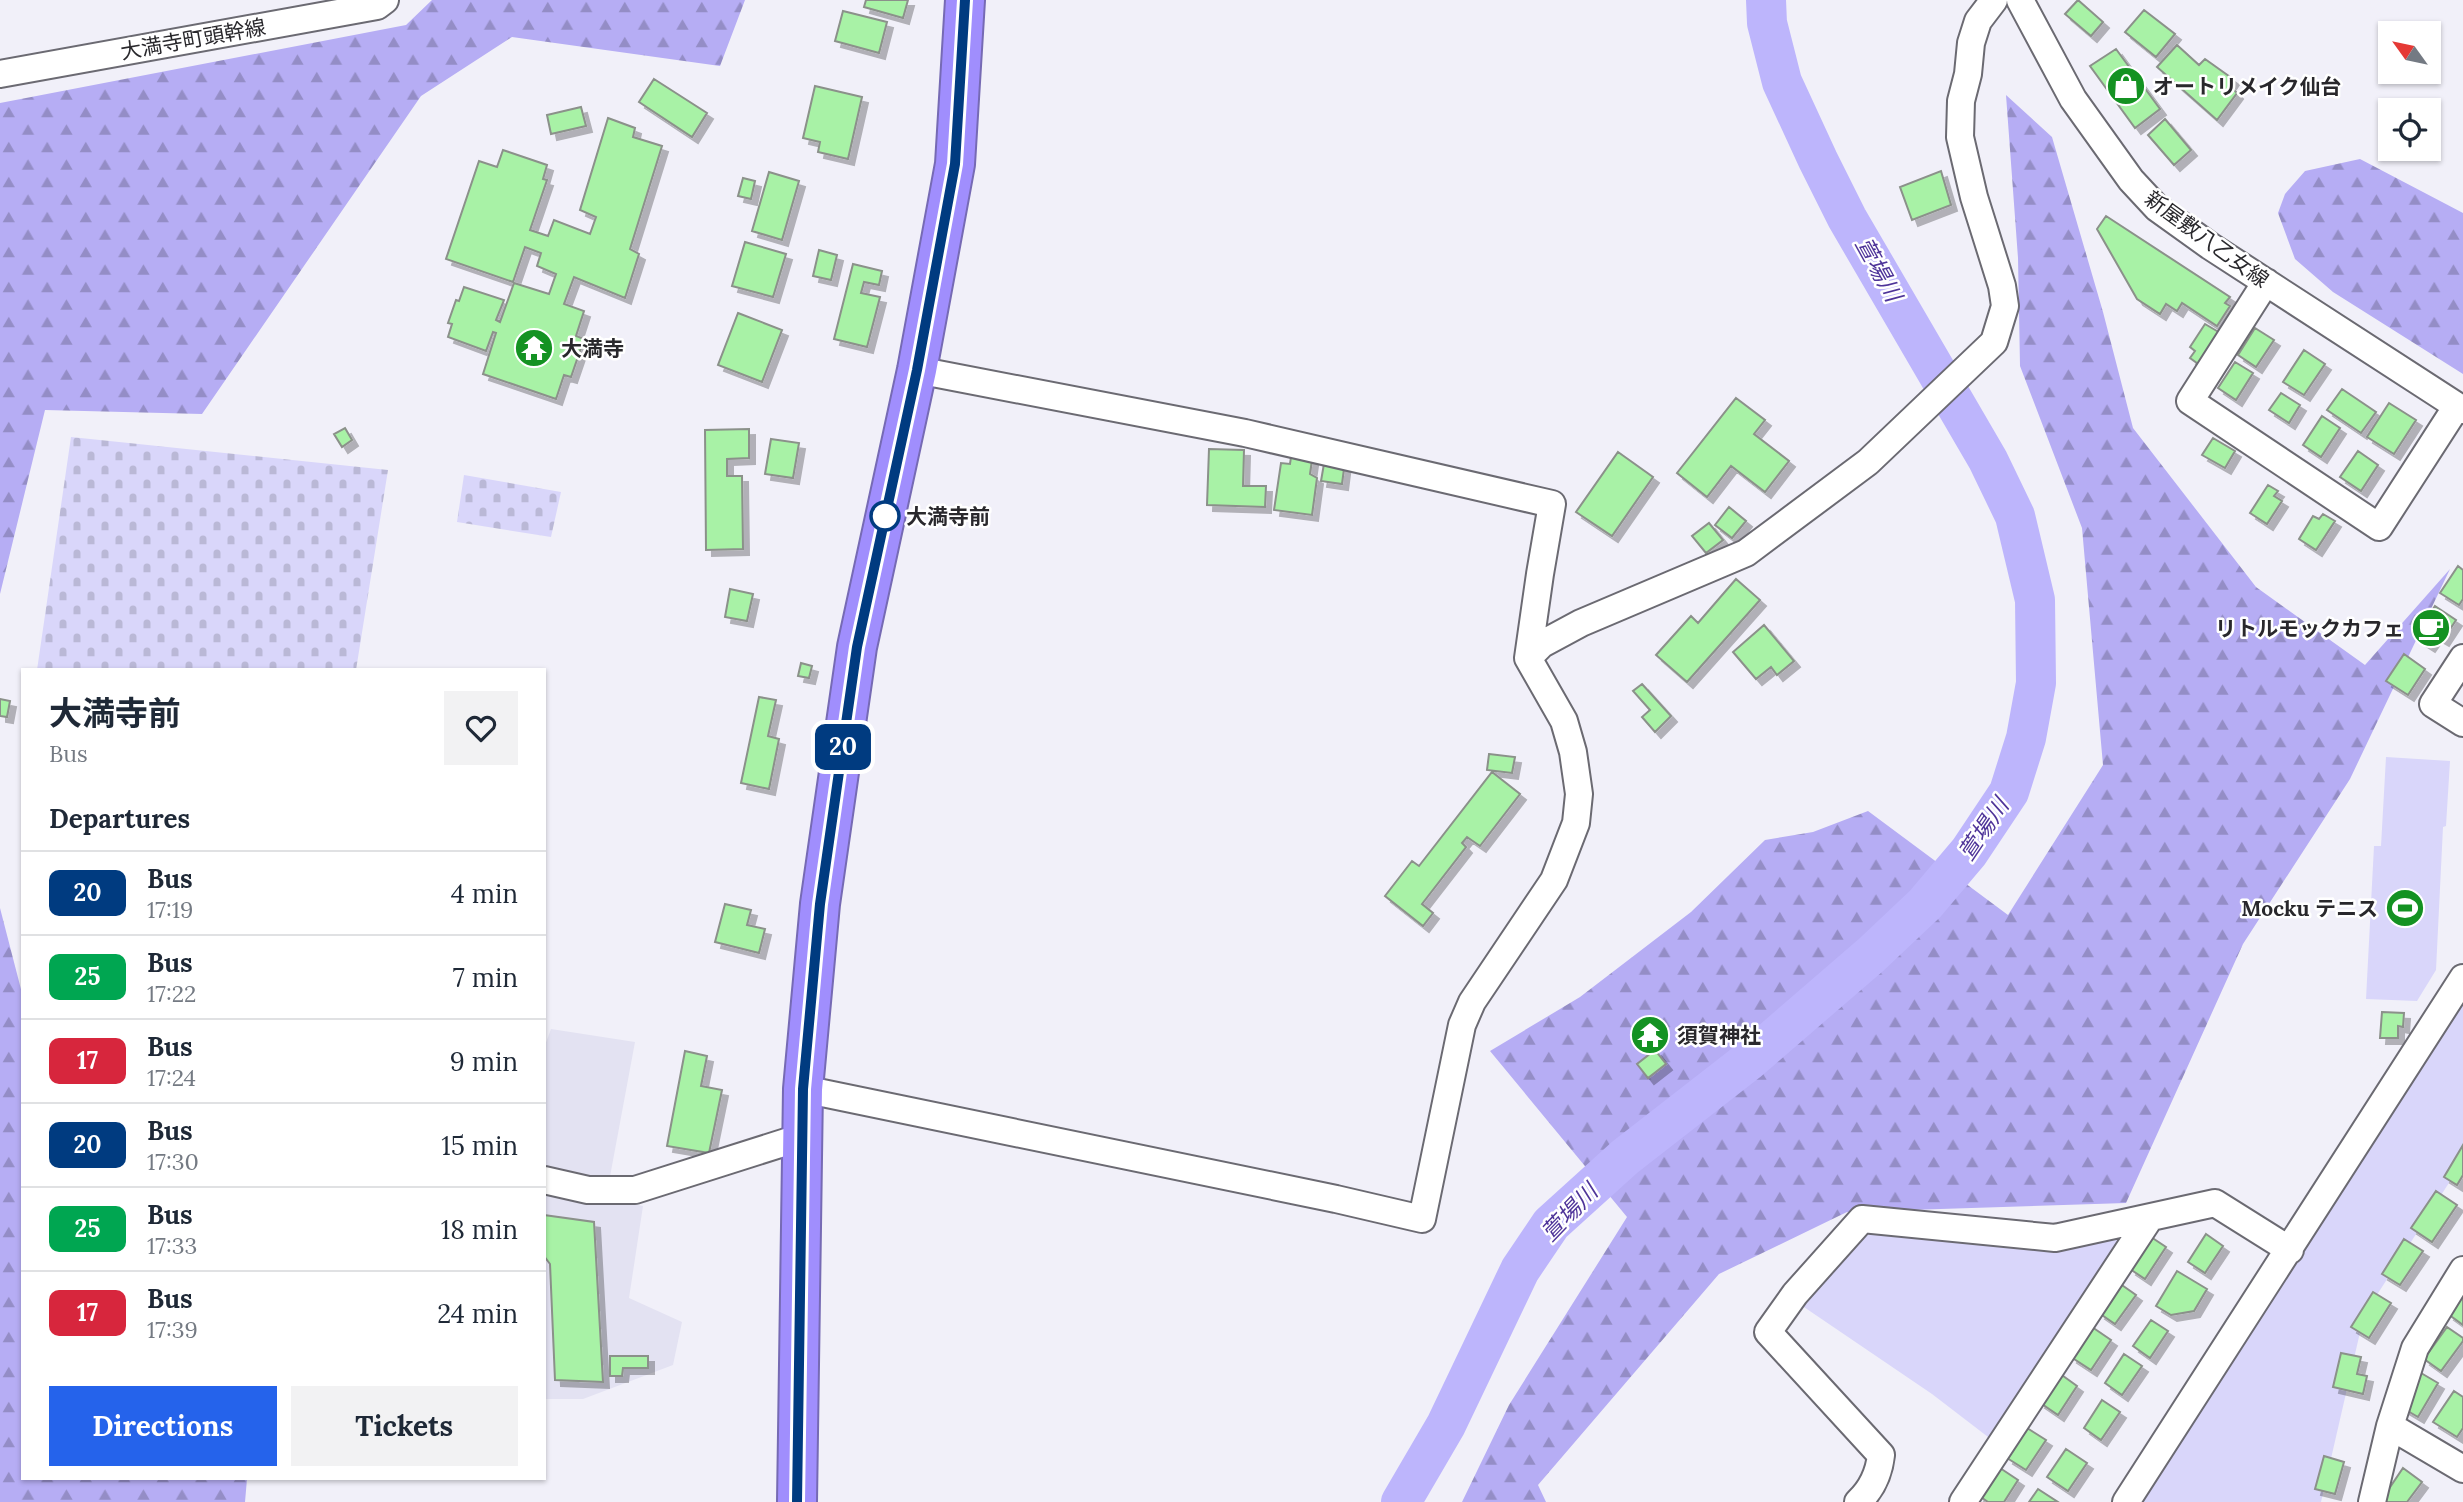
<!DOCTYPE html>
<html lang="en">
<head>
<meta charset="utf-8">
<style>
  body { margin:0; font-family:Lora,"Noto Sans JP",serif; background:#f2f2f3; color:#1f2937; height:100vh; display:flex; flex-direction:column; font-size:26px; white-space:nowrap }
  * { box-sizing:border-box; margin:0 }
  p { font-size:23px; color:#747a83 }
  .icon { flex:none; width:38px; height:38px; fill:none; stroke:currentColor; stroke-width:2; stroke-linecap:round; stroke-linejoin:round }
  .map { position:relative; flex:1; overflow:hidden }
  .sheet { position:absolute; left:21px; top:668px; width:525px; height:812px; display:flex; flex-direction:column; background:#fff; border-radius:0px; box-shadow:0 2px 5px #0004 }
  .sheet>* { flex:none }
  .badge { padding:0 14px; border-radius:10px; font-size:24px; line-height:46px }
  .needle { width:46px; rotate:303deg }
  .fabs { position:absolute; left:2378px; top:21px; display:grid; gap:14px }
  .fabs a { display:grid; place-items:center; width:63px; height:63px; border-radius:0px; background:#fff; box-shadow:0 2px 5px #0004; font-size:35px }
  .map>.badge { position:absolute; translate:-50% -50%; box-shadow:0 0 0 4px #fff }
  h2 { padding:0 28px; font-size:26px; line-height:63px }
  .round { display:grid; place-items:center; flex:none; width:74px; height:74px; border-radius:0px; background:#f2f2f3 }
  .headline { display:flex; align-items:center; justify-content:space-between; height:119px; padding:0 28px }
  h1 { font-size:33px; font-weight:700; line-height:52px }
  .action { display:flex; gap:14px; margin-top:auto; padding:14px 28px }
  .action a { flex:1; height:80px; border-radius:0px; background:#2563eb; color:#fff; font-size:28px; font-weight:700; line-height:80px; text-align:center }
  .action a+a { background:#f2f2f3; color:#1f2937 }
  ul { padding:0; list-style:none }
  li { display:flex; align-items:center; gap:21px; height:84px; padding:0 28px; border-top:2px solid #e0e1e3 }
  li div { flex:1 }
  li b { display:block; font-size:26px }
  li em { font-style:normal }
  li .badge { min-width:77px; font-weight:700; text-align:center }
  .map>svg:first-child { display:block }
</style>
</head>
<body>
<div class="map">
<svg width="2463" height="1502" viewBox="0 0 2463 1502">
  <defs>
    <pattern id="forest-firs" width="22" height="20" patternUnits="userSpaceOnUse" patternTransform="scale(1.75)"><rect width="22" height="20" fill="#b6adf4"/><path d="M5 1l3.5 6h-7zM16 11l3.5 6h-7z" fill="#948dc6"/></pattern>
    <pattern id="cemetery-stones" width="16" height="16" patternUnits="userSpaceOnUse" patternTransform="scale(1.75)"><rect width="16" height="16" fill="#d9d6fa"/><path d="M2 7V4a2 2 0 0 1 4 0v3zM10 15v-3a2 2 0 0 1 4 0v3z" fill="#bab8d6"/></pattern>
    <filter id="shadow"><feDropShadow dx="6" dy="6" stdDeviation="0" flood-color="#0004"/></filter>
  </defs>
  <rect width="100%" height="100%" fill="#f1f0f9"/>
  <!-- built -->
  <path fill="#e3e2f2" d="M551,1029L635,1042L606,1198L643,1206L629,1298L682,1322L673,1365L583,1399H544V1048Z"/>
  <!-- forest -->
  <path fill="url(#forest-firs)" d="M432,0H745L720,66L512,37L421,96L202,414L45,410L0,594V103L406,25Z
    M2006,95L2052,137L2103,312L2133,428L2256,587L2365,665L2450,569L2350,779L2243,944L2126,1203L1847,1212L1719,1274L1538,1485L1546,1502H1462L1509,1405L1627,1217L1490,1051L1580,997L1691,912L1765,840L1813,832L1868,811L2008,915L2103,765L2082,528L2020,366L2018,258Z
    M2360,159L2463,213V374L2333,292L2295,259L2278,213L2285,194L2305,171Z
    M0,908L23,997V1479H247L245,1502H0Z"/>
  <!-- cemetery -->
  <path fill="url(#cemetery-stones)" d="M71,437L388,470L356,670H37Z
    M464,475L561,492L551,537L457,522Z"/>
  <!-- park -->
  <path fill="#d9d6fa" d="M2386,757L2450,761L2446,826L2443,827L2436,970L2417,1001L2366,999L2374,846H2381Z
    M2463,999V1161L2364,1315L2321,1502H2135Z
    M2133,1226L1992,1440L1932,1394L1798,1303L1864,1227Z"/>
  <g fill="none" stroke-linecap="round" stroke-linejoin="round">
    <!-- river -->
    <path stroke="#bdb5fc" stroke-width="40" d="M1401,1502L1446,1425L1520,1270L1551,1224L1625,1157L1747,1062L1871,955L1925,904L1969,852L2009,792L2026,738L2036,683L2035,600L2015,516L1988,460L1847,218L1818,160L1782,82L1767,23L1766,0"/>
  </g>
  <!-- building -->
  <path fill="#a8f2a6" stroke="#8b918a" stroke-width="2" filter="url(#shadow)" d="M866,0H908L903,18L864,7Z
    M2078,0L2103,22L2091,36L2065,14Z
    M2144,10L2175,34L2156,57L2125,32Z
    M843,11L887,22L879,53L835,41Z
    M2177,45L2199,65L2205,59L2233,79L2229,85L2237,93L2217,120L2157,67Z
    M2116,49L2160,109L2135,128L2090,66Z
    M654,79L707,113L692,137L639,102Z
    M815,86L862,97L848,159L818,152L820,142L803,138Z
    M581,107L586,126L551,134L547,115Z
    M608,118L635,128L633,137L662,146L630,249L639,254L625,298L574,277L564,304L584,311L576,336L584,339L571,377L564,375L556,399L483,374L496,333L493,332L486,351L448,337L452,324L448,323L456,300L459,301L464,287L504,300L496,320L500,322L514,283L549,294L556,274L537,266L541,253L525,247L513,282L446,259L479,161L497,167L503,150L547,165L543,179L547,180L530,230L548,236L554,220L590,234L596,217L580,210Z
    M2165,119L2191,150L2174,165L2148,135Z
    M1941,171L1951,205L1912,220L1900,187Z
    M769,172L799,181L782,240L752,231Z
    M743,178L755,181L751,199L738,196Z
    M2106,216L2230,297L2225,303L2230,306L2217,326L2182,303L2177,311L2166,304L2160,314L2137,299L2097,229Z
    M745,242L786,254L773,297L732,286Z
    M819,250L837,255L831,280L813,276Z
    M853,264L882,271L879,285L864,282L861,293L880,297L867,347L834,339Z
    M738,313L782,330L762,382L718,365Z
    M2205,324L2222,334L2201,366L2190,358L2195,351L2190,347Z
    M2255,328L2274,340L2256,367L2238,355Z
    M2304,350L2325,364L2304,395L2283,382Z
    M2235,362L2253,373L2236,400L2218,388Z
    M2342,389L2376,412L2361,433L2327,410Z
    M2281,393L2300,405L2289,423L2269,410Z
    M1736,398L1765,420L1754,434L1789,461L1765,492L1731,466L1707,497L1677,473Z
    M2389,403L2416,420L2394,454L2367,437Z
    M2322,416L2340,428L2321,457L2303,445Z
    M345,428L352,440L342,447L334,434Z
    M749,429V458L727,459V476H742L743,549L706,550L705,430Z
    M2213,438L2235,451L2225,468L2202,455Z
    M771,439L799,443L793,478L765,474Z
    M1209,449L1244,450L1243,486H1266L1265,507L1207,505Z
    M1292,450L1313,453L1310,474L1317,478L1312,515L1274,510L1281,463L1290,464Z
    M2358,451L2378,465L2361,491L2340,477Z
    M1618,452L1653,477L1612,536L1576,512Z
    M1325,458L1345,461L1342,484L1321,481Z
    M2268,485L2278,491L2274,496L2282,501L2267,524L2250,513Z
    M1729,507L1746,521L1732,538L1715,525Z
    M2323,514L2335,521L2316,550L2299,539L2313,516L2319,519Z
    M1709,523L1723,540L1706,553L1692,536Z
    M2458,566L2463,570V599L2459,605L2440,593Z
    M1736,579L1760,600L1687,682L1656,655L1691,616L1698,623Z
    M730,589L753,594L747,621L725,617Z
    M2435,606L2456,620L2443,640L2436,636L2429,646L2415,637Z
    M1764,625L1794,661L1777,675L1771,667L1756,679L1733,652Z
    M2404,654L2425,669L2408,695L2386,681Z
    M801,663L812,666L809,678L798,676Z
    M1642,684L1671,716L1655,732L1642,717L1650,710L1633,691Z
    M759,697L776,700L768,736L779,739L769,789L741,783Z
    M0,699L10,701L7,717L0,716Z
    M1489,754L1515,757L1512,773L1487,770Z
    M1492,772L1520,794L1480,846L1467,837L1462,843L1466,847L1422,904L1433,913L1423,926L1385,896L1412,861L1419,866Z
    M725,904L751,910L747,925L765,929L759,953L715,942Z
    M2382,1012L2404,1013L2403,1027L2398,1026V1038H2380Z
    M1655,1050L1666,1064L1648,1078L1637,1064Z
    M685,1051L707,1056L701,1086L722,1090L709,1153L667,1146Z
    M2463,1145V1175L2457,1185L2444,1177Z
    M2436,1191L2457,1205L2432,1242L2411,1228Z
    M544,1215L594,1222L603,1382L555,1380L550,1264L544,1256Z
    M2206,1234L2223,1246L2205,1273L2188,1262Z
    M2151,1237L2166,1247L2145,1279L2130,1269Z
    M2404,1239L2423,1251L2400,1285L2382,1274Z
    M2177,1271L2207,1289L2194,1311L2171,1315L2156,1306Z
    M2119,1283L2136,1295L2115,1324L2099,1313Z
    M2373,1292L2391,1303L2369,1338L2351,1327Z
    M2463,1293V1325L2448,1314Z
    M2151,1320L2168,1331L2150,1358L2133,1346Z
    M2092,1327L2111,1340L2091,1370L2071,1357Z
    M2447,1327L2463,1338V1341L2441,1371L2424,1359Z
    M2341,1353L2361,1357L2357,1374L2367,1376L2363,1394L2333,1387Z
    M2124,1354L2142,1366L2122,1395L2105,1383Z
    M610,1356H648V1368H623L622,1376H610Z
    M2059,1373L2077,1386L2058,1415L2039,1402Z
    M2421,1373L2438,1383L2418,1417L2401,1407Z
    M2454,1391L2463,1397V1428L2457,1437L2433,1422Z
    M2102,1400L2120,1412L2101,1440L2084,1428Z
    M2027,1428L2046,1440L2026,1470L2007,1458Z
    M2066,1449L2087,1463L2068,1491L2047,1477Z
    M2324,1456L2344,1462L2335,1494L2315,1489Z
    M1997,1466L2018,1480L2004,1502H1988L1978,1495Z
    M2403,1468L2422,1482L2407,1502H2380Z
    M2038,1489L2058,1502H2029Z"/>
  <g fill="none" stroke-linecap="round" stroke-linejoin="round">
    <!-- minor casing -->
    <g stroke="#6b6a72" stroke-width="30">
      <path id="minor" d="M2020,0L2073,99L2131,180L2157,208L2210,246L2463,410
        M0,74L377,6L385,0
        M2266,282L2190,401L2379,527L2457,406
        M1528,658L1542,644L1581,623L1746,553L1868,462L1994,342L2005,306L2002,286L1974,197L1960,137L1961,101L1968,74L1971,43L1978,21L1994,0
        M2463,658L2433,704L2463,723
        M803,1089L1336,1199L1422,1219L1462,1025L1472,1002L1554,880L1576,823L1579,794L1573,752L1564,721L1528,658L1540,574L1552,504L1245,433L917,370
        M544,1180L588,1190H635L802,1137
        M2390,1426L2463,1469
        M1858,1502C1871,1490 1879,1473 1881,1455L1768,1332L1795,1294L1862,1219L2055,1238L2215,1203L2290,1250
        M1963,1502L2149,1219
        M2126,1502L2463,978
        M2372,1502L2390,1426L2415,1348L2463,1270"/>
    </g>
    <!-- highway casing -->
    <g stroke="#766ab4" stroke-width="42">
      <path id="highway" d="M797,1502L803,1089L820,904L857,647L917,370L955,164L965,0"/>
    </g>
    <!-- minor -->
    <use href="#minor" stroke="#fff" stroke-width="26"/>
    <!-- highway -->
    <use href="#highway" stroke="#a08efd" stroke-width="38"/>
  </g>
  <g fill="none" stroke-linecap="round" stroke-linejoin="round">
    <!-- line casing -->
    <g stroke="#fff" stroke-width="16">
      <path id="line" d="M797,1502L803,1089L820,904L857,647L917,370L955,164L965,0"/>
    </g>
    <!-- line -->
    <use href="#line" stroke="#003b80" stroke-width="10"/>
  </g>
  <!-- icons -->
  <defs>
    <g id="shop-disc" transform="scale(2.0125)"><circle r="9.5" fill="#149222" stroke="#fff"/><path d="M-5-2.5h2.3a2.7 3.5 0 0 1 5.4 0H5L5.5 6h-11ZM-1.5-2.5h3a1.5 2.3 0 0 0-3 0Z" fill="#fff"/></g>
    <g id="temple-disc" transform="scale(2.0125)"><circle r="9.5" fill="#149222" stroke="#fff"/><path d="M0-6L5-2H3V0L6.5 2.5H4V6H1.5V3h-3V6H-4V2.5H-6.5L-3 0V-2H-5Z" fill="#fff"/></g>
    <g id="cafe-disc" transform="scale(2.0125)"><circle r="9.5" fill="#149222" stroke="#fff"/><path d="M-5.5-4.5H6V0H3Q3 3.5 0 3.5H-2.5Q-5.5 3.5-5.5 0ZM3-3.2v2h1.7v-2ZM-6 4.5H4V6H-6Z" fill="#fff"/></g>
    <g id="stadium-disc" transform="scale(2.0125)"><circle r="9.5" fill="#149222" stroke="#fff"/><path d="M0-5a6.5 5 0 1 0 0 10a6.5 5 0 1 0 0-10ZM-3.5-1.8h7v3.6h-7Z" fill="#fff"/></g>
  </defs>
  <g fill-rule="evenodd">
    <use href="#shop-disc" x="2126" y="86"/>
    <use href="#temple-disc" x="534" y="348"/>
    <use href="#cafe-disc" x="2431" y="628"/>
    <use href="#stadium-disc" x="2405" y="908"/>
    <use href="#temple-disc" x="1650" y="1035"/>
  </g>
  <!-- markers -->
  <circle fill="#fff" stroke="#003b80" stroke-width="3.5" cx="885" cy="516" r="14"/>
  <g text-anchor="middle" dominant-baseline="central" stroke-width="5" stroke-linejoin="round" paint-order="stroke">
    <!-- street labels -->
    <g font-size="21" fill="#29282c" stroke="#fff">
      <text transform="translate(193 39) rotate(-10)">大満寺町頭幹線</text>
      <text transform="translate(2207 239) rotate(36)">新屋敷八乙女線</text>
    </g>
    <!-- poi labels -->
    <g font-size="21" font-weight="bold" fill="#29282c" stroke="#fff" text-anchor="start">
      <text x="2153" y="86">オートリメイク仙台</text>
      <text x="561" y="348">大満寺</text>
      <text x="2404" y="628" text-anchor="end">リトルモックカフェ</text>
      <text x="2378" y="908" text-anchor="end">Mocku テニス</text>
      <text x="1677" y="1035">須賀神社</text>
    </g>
    <!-- stop labels -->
    <g font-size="21" font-weight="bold" fill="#29282c" stroke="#fff" text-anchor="start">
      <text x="906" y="516">大満寺前</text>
    </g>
    <!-- water labels -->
    <g font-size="23" font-style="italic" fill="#4e3499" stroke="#fff">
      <text transform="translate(1879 269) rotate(61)">萱場川</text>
      <text transform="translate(1983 829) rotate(-56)">萱場川</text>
      <text transform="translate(1569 1212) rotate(-46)">萱場川</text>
    </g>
  </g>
</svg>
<div class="fabs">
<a><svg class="needle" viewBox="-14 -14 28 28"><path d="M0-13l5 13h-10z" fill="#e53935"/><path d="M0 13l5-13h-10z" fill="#747a83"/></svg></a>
<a><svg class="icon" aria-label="locate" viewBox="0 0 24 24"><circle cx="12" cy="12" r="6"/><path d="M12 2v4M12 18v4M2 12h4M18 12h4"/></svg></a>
</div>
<b class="badge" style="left:843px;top:747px;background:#003b80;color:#fff">20</b>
<section class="sheet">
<div class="headline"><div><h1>大満寺前</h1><p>Bus</p></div><a class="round"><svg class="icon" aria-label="heart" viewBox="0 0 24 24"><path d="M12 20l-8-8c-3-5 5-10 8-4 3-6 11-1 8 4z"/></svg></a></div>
<h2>Departures</h2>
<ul>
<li><span class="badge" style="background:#003b80;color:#fff">20</span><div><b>Bus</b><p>17:19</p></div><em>4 min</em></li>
<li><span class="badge" style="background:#00a651;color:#fff">25</span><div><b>Bus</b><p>17:22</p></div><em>7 min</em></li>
<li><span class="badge" style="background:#d7263d;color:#fff">17</span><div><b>Bus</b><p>17:24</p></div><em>9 min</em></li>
<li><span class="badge" style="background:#003b80;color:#fff">20</span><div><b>Bus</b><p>17:30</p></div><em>15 min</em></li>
<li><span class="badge" style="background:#00a651;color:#fff">25</span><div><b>Bus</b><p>17:33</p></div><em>18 min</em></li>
<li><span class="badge" style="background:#d7263d;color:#fff">17</span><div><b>Bus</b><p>17:39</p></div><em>24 min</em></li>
</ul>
<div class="action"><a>Directions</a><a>Tickets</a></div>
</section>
</div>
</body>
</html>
